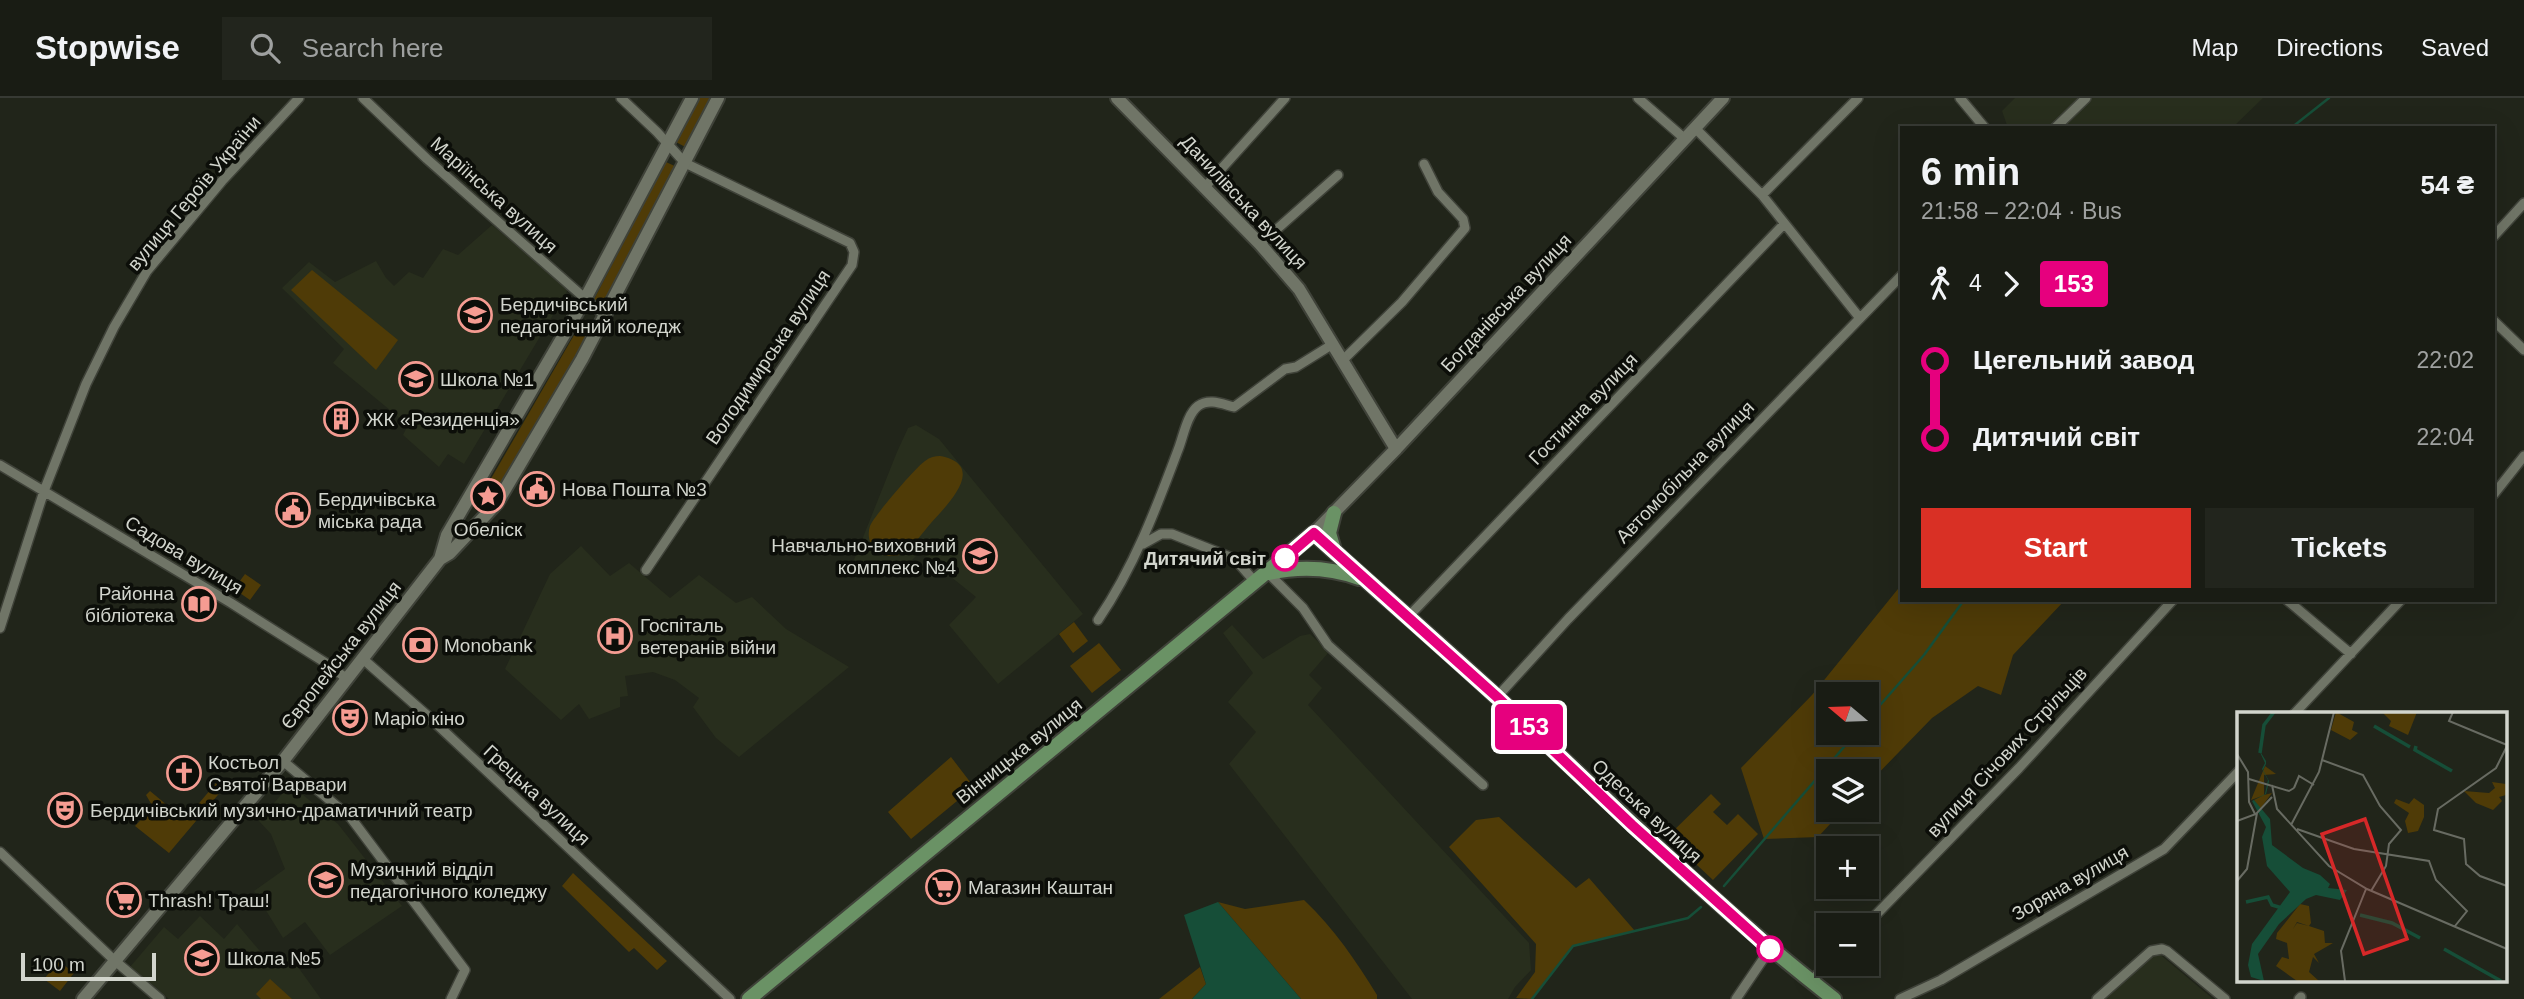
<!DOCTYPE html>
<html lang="en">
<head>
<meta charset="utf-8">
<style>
  body { margin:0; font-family:Arial,sans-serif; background:#22251d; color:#f1f3f6; height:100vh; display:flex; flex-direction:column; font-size:26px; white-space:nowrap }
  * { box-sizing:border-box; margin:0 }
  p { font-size:23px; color:#9fa1a0 }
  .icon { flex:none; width:38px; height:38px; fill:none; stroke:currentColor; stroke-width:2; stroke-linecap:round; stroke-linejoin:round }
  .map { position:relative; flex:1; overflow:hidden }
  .drawer { position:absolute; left:1900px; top:28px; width:595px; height:476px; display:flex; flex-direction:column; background:#191c14; border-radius:0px; box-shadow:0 7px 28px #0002,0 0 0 2px #373a34 }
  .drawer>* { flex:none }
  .badge { padding:0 14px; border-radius:5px; font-size:24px; line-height:46px }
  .needle { width:46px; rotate:289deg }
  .tools { position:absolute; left:1816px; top:584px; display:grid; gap:14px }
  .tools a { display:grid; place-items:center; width:63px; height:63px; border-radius:0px; background:#191c14; box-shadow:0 7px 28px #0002,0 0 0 2px #373a34; font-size:35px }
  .scale { position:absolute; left:21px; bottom:18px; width:135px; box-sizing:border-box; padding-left:7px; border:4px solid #d2d5cd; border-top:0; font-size:19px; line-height:24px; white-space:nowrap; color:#d2d5cd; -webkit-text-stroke:5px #0c0e09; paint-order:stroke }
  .map>.badge { position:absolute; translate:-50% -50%; box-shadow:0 0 0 4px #fff }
  .legs { display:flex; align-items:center; gap:10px; height:77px; padding:0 21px; font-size:23px }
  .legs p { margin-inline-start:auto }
  .head { display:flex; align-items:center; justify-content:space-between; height:119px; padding:0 21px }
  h1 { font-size:38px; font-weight:700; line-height:52px }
  .action { display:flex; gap:14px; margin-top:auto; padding:14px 21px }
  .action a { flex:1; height:80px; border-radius:0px; background:#d93025; color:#fff; font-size:28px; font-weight:700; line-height:80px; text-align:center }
  .action a+a { background:#22251d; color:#f1f3f6 }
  ul { padding:0 21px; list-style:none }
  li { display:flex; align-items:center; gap:24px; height:77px; font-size:26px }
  li i { display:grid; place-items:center; width:10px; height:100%; margin:0 9px; background:currentColor }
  li i::after { content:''; width:18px; height:18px; margin:-9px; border:5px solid; border-radius:50%; background:#191c14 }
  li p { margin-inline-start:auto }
  li:first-child i { background:linear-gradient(#0000 50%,currentColor 0) }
  li:last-child i { background:linear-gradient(currentColor 50%,#0000 0) }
  header { display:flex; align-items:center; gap:42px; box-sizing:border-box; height:98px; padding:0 35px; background:#191c14; border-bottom:2px solid #373a34 }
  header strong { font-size:33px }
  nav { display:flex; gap:38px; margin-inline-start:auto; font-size:24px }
  .search { width:490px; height:63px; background:#22251d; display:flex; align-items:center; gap:18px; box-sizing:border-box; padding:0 24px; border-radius:0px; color:#9fa1a0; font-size:26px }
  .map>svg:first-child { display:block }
</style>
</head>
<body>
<header>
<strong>Stopwise</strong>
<div class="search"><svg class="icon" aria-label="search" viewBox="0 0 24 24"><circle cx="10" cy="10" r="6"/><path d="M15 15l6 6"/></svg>Search here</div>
<nav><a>Map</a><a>Directions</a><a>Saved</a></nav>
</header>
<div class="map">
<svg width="2524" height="901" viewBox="0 0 2524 901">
  <rect width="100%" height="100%" fill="#21251a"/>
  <!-- built -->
  <path fill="#282e1d" d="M2015,0H2263L2232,30H2008L2002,13Z
    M492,127L569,190L464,366L448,356L439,369L403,337L408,327L333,265L344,251L282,190L309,164L335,184L376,163L386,180L394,188L409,174L423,180L443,151L458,157Z
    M916,327L939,341L1083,516L998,586L949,527L976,499L920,454L901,473L854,462L897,354L908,330Z
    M581,448L610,478L629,465L670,500L699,477L736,505L752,499L786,531L849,569L739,659L716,640L693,609L699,600L675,582L653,574L625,578L628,598L620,599V609L589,621L579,606L561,622L505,571L550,476Z
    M1232,527L1263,561L1300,538L1310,536L1329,554L1309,577L1322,590L1308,607L1529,845L1531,872L1515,889L1508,901H1412L1229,666L1256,634L1228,604L1253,575L1223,535Z
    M290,686L338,726L402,808L330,857L305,824L283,840L254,793L285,771L271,736L259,723Z
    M200,818L224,841L237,826L270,865L276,861L282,866L290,858L321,901H169L130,869L164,829L178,841Z
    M2157,854L2213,901H2104Z"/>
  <!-- green -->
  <path fill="#4f3b07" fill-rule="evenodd" d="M698,0H714L689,51L676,44Z
    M666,64L679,70L604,210L593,203Z
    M312,172L398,242L376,272L291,192Z
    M581,225L593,232L496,397L485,391Z
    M940,358C989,367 946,408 931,425C922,435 913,450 901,456C897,458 895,458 891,458C875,458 865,443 870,428C874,418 915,370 925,363C930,359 935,358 940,358Z
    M245,476L261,487L250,502L234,491Z
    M1902,486V502H2065L2013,557L2001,597L1978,588L1932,620L1867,687V674H1829V712H1843L1818,739L1764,741L1741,670L1812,597ZM1829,597H1867V635H1829Z
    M1074,524L1088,543L1073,555L1059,536Z
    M1099,545L1121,572L1092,595L1070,568Z
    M951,659L974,689L911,741L888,714Z
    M221,679L228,685L169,755L135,728L153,709L146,697L150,693L185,722Z
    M1711,696L1721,706L1713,714L1727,727L1738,716L1758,736L1713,782L1667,739Z
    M1499,719L1576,790L1589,780L1635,833L1573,848L1532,901L1516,900L1535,874L1536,846L1449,749L1476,722Z
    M573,775L667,863L657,872L634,850L629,854L562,788Z
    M1304,802C1334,830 1356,863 1377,897V901H1301L1218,804L1245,811Z
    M59,863L74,875L60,893L44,881Z
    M1200,869L1206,886L1192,901H1159Z
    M270,881L292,901H261L256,896Z"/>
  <!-- water -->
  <path fill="#164e38" d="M1218,804L1301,901H1192L1206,886L1184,817Z"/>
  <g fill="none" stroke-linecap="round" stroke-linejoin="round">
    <!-- stream -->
    <path stroke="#164e38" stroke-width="2.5" d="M2291,30L2329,0
      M1867,622L1924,557L1964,502
      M1724,788L1856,635
      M1532,901L1573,848L1688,820L1701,809"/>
    <!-- street casing -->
    <g stroke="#3f4239" stroke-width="12">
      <path id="street" d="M363,0L427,61L605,218
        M621,0L657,34L685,65L850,145L854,154L852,167L646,472
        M1638,0L1685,41
        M1960,0L1985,30
        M1695,30L1762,97L1859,219
        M2055,30L2086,0
        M1205,89L1285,0
        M1762,97L1858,0
        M2494,138L2524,105
        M1260,146L1338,77
        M2494,223L2524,252
        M1343,262L1402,204L1465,130L1463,121L1438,94L1424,66
        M0,367L231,505L329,567L347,581
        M2494,396L2524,358
        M1143,446L1161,436H1172L1235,461L1256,485
        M1268,475L1303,510L1328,547L1483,687
        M2287,502L2351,556
        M1407,520L1784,126
        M1098,522C1134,469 1156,411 1178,352C1183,340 1187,316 1198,308C1209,300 1222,306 1234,309L1285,271L1296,269L1333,246
        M0,530L44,393L86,286L114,229L147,173L222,83L299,0
        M363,561L429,619L730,901
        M1497,599L1568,521L1902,177
        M2294,616L2401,502
        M283,663L351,720L465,872L451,901
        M0,754L114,862L160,901
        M1865,828L2019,670L2173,502
        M1811,883L1829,865
        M1736,901L1770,851
        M1900,901L1941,882L2164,751L2239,673
        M2097,901L2151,853L2162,851L2167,853L2225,901
        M2299,901L2301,899"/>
    </g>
    <!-- secondary casing -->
    <g stroke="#3f4239" stroke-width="16">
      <path id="secondary" d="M1117,0L1260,146L1299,191L1396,351
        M1314,435L1396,351L1723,0
        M440,461L447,437L585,201L692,0
        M83,901L283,663L440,461L450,455L497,405L582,261L718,0"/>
    </g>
    <!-- primary casing -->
    <g stroke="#3f4239" stroke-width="18">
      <path id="primary" d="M1334,415L1329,435L1334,452
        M1269,475C1301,468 1329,469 1359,480
        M749,901L1314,435C1375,491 1439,545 1499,601C1609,703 1715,809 1834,901"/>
    </g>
    <!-- street -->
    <use href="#street" stroke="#707567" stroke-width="9"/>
    <!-- secondary -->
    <use href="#secondary" stroke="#707567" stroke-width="12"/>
    <!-- primary -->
    <use href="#primary" stroke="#6a9265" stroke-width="14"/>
  </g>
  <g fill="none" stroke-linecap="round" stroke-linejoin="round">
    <!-- line-1 casing -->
    <g stroke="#fff" stroke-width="16">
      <path id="line-1" d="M1285,460L1314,435L1497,599L1632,727L1770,851"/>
    </g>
    <!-- line-1 -->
    <use href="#line-1" stroke="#e6007e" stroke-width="10"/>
  </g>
  <!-- icons -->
  <defs>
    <g id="university-ring" transform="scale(1.75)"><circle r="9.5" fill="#0c0e09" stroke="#f59c92" stroke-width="1.5"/><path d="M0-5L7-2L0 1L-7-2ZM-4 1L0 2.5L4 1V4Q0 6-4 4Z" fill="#f59c92"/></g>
    <g id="school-ring" transform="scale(1.75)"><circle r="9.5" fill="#0c0e09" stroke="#f59c92" stroke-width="1.5"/><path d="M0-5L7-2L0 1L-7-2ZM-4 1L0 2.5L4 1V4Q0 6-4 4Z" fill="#f59c92"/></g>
    <g id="building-ring" transform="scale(1.75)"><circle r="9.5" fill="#0c0e09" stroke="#f59c92" stroke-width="1.5"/><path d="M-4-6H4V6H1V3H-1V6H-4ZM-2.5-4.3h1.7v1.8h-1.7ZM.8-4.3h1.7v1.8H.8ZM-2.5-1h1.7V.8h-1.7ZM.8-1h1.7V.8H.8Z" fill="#f59c92"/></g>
    <g id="civic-ring" transform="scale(1.75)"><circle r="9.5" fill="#0c0e09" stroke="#f59c92" stroke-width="1.5"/><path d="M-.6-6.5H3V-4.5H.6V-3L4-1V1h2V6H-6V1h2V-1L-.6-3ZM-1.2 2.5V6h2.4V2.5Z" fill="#f59c92"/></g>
    <g id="sight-ring" transform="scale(1.75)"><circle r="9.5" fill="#0c0e09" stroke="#f59c92" stroke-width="1.5"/><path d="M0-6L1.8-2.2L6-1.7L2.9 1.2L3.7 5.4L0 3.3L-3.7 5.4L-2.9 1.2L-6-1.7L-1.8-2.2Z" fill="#f59c92"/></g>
    <g id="library-ring" transform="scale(1.75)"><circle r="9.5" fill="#0c0e09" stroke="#f59c92" stroke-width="1.5"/><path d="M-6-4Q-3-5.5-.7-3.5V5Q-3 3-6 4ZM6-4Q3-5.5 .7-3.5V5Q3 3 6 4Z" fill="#f59c92"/></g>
    <g id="hospital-ring" transform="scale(1.75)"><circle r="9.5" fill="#0c0e09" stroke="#f59c92" stroke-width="1.5"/><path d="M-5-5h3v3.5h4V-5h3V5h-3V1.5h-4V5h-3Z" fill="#f59c92"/></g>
    <g id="bank-ring" transform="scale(1.75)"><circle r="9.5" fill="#0c0e09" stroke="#f59c92" stroke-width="1.5"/><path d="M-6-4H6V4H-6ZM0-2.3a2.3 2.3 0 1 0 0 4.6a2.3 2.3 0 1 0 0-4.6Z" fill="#f59c92"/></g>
    <g id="theatre-ring" transform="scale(1.75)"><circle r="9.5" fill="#0c0e09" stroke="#f59c92" stroke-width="1.5"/><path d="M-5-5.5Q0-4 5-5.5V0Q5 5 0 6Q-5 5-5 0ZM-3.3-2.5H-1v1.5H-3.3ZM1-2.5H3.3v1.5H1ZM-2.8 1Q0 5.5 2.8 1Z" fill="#f59c92"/></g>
    <g id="church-ring" transform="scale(1.75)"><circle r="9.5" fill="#0c0e09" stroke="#f59c92" stroke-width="1.5"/><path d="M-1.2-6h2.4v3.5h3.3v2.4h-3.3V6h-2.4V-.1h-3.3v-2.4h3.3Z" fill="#f59c92"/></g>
    <g id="supermarket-ring" transform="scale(1.75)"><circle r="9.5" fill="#0c0e09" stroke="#f59c92" stroke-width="1.5"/><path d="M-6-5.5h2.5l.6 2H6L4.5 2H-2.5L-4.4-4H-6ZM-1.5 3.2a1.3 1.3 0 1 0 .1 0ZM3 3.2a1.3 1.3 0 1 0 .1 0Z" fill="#f59c92"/></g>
  </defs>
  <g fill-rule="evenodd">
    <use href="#university-ring" x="475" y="217"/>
    <use href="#school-ring" x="416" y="281"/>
    <use href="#building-ring" x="341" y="321"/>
    <use href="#civic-ring" x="537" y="391"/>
    <use href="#sight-ring" x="488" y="398"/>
    <use href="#civic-ring" x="293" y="412"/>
    <use href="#school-ring" x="980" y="458"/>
    <use href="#library-ring" x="199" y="506"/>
    <use href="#hospital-ring" x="615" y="538"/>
    <use href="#bank-ring" x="420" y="547"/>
    <use href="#theatre-ring" x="350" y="620"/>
    <use href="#church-ring" x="184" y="675"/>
    <use href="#theatre-ring" x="65" y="712"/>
    <use href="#university-ring" x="326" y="782"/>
    <use href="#supermarket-ring" x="943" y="789"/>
    <use href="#supermarket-ring" x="124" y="802"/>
    <use href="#school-ring" x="202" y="860"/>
  </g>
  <!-- markers -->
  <g fill="#fff" stroke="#e6007e" stroke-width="3.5">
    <circle cx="1285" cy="460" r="12"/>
    <circle cx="1770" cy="851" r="12"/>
  </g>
  <g text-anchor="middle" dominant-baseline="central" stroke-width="7" stroke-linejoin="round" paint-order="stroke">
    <!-- street labels -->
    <g font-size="19" fill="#d2d5cd" stroke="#0c0e09">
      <text transform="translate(194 95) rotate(-50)">вулиця Героїв України</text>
      <text transform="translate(494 97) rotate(42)">Маріїнська вулиця</text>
      <text transform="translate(1244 104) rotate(47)">Данилівська вулиця</text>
      <text transform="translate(1506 205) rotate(-47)">Богданівська вулиця</text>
      <text transform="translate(768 259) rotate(-56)">Володимирська вулиця</text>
      <text transform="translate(1583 311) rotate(-46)">Гостинна вулиця</text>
      <text transform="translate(1685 374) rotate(-46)">Автомобільна вулиця</text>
      <text transform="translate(184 457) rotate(31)">Садова вулиця</text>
      <text transform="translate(341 557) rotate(-52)">Європейська вулиця</text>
      <text transform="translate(1019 653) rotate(-39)">Вінницька вулиця</text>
      <text transform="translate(2007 654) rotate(-47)">вулиця Січових Стрільців</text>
      <text transform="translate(537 697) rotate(43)">Грецька вулиця</text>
      <text transform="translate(1647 713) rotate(43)">Одеська вулиця</text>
      <text transform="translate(2070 785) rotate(-30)">Зоряна вулиця</text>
    </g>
    <!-- poi labels -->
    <g font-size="19" fill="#d2d5cd" stroke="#0c0e09" text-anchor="start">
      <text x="500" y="206">Бердичівський<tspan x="500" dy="22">педагогічний коледж</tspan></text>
      <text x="440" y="281">Школа №1</text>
      <text x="366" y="321">ЖК «Резиденція»</text>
      <text x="562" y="391">Нова Пошта №3</text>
      <text x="318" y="401">Бердичівська<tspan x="318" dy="22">міська рада</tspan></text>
      <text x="488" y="431" text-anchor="middle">Обеліск</text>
      <text x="956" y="447" text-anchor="end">Навчально-виховний<tspan x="956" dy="22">комплекс №4</tspan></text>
      <text x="174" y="495" text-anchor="end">Районна<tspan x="174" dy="22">бібліотека</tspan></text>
      <text x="640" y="527">Госпіталь<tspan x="640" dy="22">ветеранів війни</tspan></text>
      <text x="444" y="547">Monobank</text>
      <text x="374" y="620">Маріо кіно</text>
      <text x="208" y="664">Костьол<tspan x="208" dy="22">Святої Варвари</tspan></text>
      <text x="90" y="712">Бердичівський музично-драматичний театр</text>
      <text x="350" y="771">Музичний відділ<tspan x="350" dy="22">педагогічного коледжу</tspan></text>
      <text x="968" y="789">Магазин Каштан</text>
      <text x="148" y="802">Thrash! Траш!</text>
      <text x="227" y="860">Школа №5</text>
    </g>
    <!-- stop labels -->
    <g font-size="19" font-weight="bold" fill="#d2d5cd" stroke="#0c0e09" text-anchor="end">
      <text x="1266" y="460">Дитячий світ</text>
    </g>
  </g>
  <!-- overview -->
  <g transform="translate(2237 614)">
    <rect width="270" height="270" fill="#21251a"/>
    <path d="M99,0L117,10L115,18L121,21L113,28L94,18ZM145,0H180L171,23L152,14L154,9ZM28,54L39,62L27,63V83L35,81L23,97L17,88L25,84L14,88ZM255,70L269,72V83L262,85L265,89L256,98L239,91L227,79L252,81L258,76ZM177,86L187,93V105L181,119L171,121L168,109L172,101L157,91L159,87L172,92ZM63,192L72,194L74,211L72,214L60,210L56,217L60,211L72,214L87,219L88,231H96L77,242L82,251L76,245L72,260L82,269H60L39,254L45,245L52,247L50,231L39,227L40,221Z" fill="#4f3b07"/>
    <path d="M21,36L29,49V52L26,58L32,69L29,82L17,88L33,107L35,133L66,156L83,163L93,172L91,176L110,178L103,188L79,183L69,187L42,212L21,242L27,269L14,265L11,253L15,232L53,180L30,154L25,125L29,115L15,89L28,82L31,68L25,57L28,51Z" fill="#164e38"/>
    <path fill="none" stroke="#164e38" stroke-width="3.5" d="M137,14L173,35M179,34L178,38L215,59M23,41L27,13L37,0M9,190L31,185L35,193L45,196M123,203L155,211L183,226M207,237L264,269"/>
    <path fill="none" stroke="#686b62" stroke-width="2" d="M216,0L212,9L270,33M270,34L259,56L201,97L197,118L227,127L229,152L243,164L270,174M0,42L11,60L12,90L18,102M85,48L126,63L143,94L164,118L152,132L149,154L134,179M12,67L52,79L57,76M35,73L40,97L92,154L130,177L270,237M57,76L62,64L77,73M0,109L19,102L35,85M54,113L82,60L97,0M60,117L117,137L192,149L199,168L230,199L218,214M0,169L10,157L20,101M108,269L104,239L129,177"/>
    <path fill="#d62828" fill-opacity="0.15" stroke="#d62828" stroke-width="3.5" d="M128,107L170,227L127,242L85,122Z"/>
    <rect width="270" height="270" fill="none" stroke="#d2d5cd" stroke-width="3.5"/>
  </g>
</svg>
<div class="tools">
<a><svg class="needle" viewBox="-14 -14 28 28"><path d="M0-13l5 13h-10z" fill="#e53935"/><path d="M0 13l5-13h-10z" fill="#9fa1a0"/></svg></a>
<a><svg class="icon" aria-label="layers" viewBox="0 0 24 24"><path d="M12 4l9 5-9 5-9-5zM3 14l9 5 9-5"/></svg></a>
<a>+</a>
<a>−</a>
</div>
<div class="scale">100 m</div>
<b class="badge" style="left:1529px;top:629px;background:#e6007e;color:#fff">153</b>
<section class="drawer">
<div class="head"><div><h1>6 min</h1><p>21:58 – 22:04 · Bus</p></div><b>54 ₴</b></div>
<div class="legs"><svg class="icon" aria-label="walk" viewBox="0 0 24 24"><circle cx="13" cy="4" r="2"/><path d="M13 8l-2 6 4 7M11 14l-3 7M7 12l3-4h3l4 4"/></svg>4<svg class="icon" aria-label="forward" viewBox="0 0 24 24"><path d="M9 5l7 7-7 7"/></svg><b class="badge" style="background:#e6007e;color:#fff">153</b></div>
<ul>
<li><i style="color:#e6007e"></i><b>Цегельний завод</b><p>22:02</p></li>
<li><i style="color:#e6007e"></i><b>Дитячий світ</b><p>22:04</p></li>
</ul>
<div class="action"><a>Start</a><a>Tickets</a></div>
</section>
</div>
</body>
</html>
